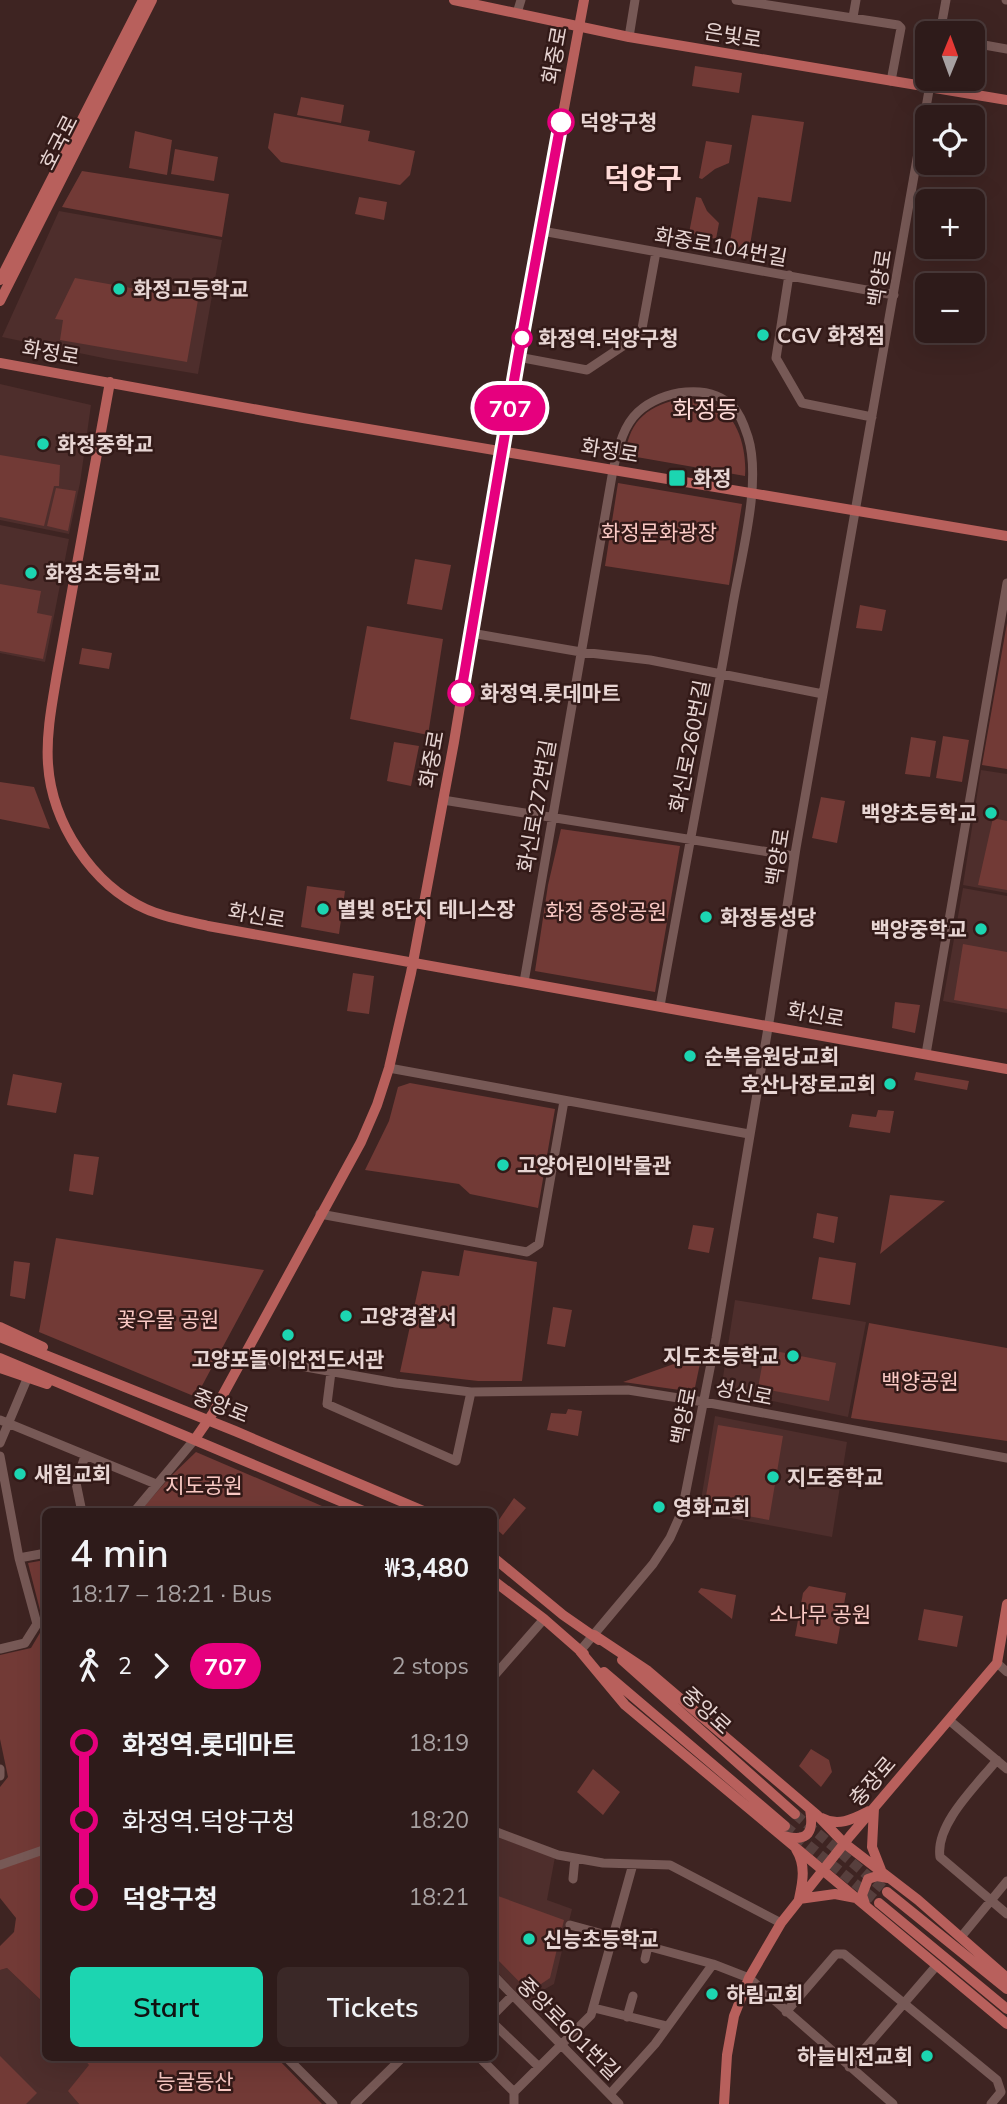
<!DOCTYPE html>
<html lang="en">
<head>
<meta charset="utf-8">
<style>
  body { margin:0; font-family:Mulish,"Noto Sans KR",sans-serif; background:#3a2827; color:#f1f3f6; height:100vh; display:flex; flex-direction:column; font-size:26px; white-space:nowrap }
  * { box-sizing:border-box; margin:0 }
  p { font-size:23px; color:#a7a1a2 }
  .icon { flex:none; width:38px; height:38px; fill:none; stroke:currentColor; stroke-width:2; stroke-linecap:round; stroke-linejoin:round }
  .map { position:relative; flex:1; overflow:hidden }
  .panel { position:absolute; left:42px; top:1508px; width:455px; height:553px; display:flex; flex-direction:column; background:#2e1b1a; border-radius:10px; box-shadow:0 7px 28px #0002,0 0 0 2px #493939 }
  .panel>* { flex:none }
  .badge { padding:0 14px; border-radius:23px; font-size:24px; line-height:46px }
  .needle { width:46px; rotate:1deg }
  .tools { position:absolute; left:915px; top:21px; display:grid; gap:14px }
  .tools a { display:grid; place-items:center; width:70px; height:70px; border-radius:10px; background:#2e1b1a; box-shadow:0 7px 28px #0002,0 0 0 2px #493939; font-size:35px }
  .map>.badge { position:absolute; translate:-50% -50%; box-shadow:0 0 0 4px #fff }
  .legs { display:flex; align-items:center; gap:10px; height:77px; padding:0 28px; font-size:23px }
  .legs p { margin-inline-start:auto }
  .summary { display:flex; align-items:center; justify-content:space-between; height:119px; padding:0 28px }
  h1 { font-size:38px; font-weight:600; line-height:52px }
  .action { display:flex; gap:14px; margin-top:auto; padding:14px 28px }
  .action a { flex:1; height:80px; border-radius:10px; background:#1cd5b1; color:#111; font-size:28px; font-weight:600; line-height:80px; text-align:center }
  .action a+a { background:#3a2827; color:#f1f3f6 }
  ul { padding:0 28px; list-style:none }
  li { display:flex; align-items:center; gap:24px; height:77px; font-size:26px }
  li i { display:grid; place-items:center; width:10px; height:100%; margin:0 9px; background:currentColor }
  li i::after { content:''; width:18px; height:18px; margin:-9px; border:5px solid; border-radius:50%; background:#2e1b1a }
  li p { margin-inline-start:auto }
  li:first-child i { background:linear-gradient(#0000 50%,currentColor 0) }
  li:last-child i { background:linear-gradient(currentColor 50%,#0000 0) }
  .map>svg:first-child { display:block }
</style>
</head>
<body>
<div class="map">
<svg width="1007" height="2104" viewBox="0 0 1007 2104">
  <rect width="100%" height="100%" fill="#3e2422"/>
  <!-- built -->
  <path fill="#4e2e2c" d="M59,211L222,240L198,374L108,359L2,337Z
    M0,384L91,405L80,483L69,534L0,520Z
    M0,525L69,539L45,662L0,653Z
    M981,770L1007,774V893L963,885Z
    M963,888L1007,896V1013L943,1001Z
    M735,1300L866,1322L848,1417L721,1390Z
    M715,1416L847,1442L832,1537L699,1512Z
    M494,1836L555,1857L547,1900L572,1909L554,1984L545,1989L540,2003L530,2006L494,1969Z
    M7,1968L45,2004L46,2058H83L90,2065L69,2091L79,2104H0V1970Z"/>
  <!-- green -->
  <path fill="#723a36" d="M695,66L742,73L739,93L692,86Z
    M301,97L344,105L341,123L297,115Z
    M274,113L370,131L368,141L415,151L410,175L400,185L281,162L268,148Z
    M752,115L804,122L791,202L758,197L749,251L729,247Z
    M135,131L172,140L167,175L129,168Z
    M706,141L732,145L729,163L715,169L702,179L699,178Z
    M175,149L218,157L214,181L171,174Z
    M82,171L229,194L222,237L62,207Z
    M359,197L387,202L384,220L355,214Z
    M696,197L701,198L707,211L719,223L716,239L689,233Z
    M75,278L198,300L187,362L60,340L63,320L55,319Z
    M683,398C692,399 703,399 711,403C738,413 747,450 745,476L625,455C630,418 649,406 683,398Z
    M0,455L60,465L59,486H54L44,526L0,517Z
    M618,483L742,504L729,585L605,566Z
    M56,488L76,491L68,531L47,526Z
    M415,559L451,565L442,610L407,604Z
    M0,584L41,591L37,613L52,616L43,659L0,651Z
    M860,605L886,610L882,631L856,628Z
    M1007,623V769L982,765Z
    M367,626L443,639L428,735L350,719Z
    M82,648L112,653L109,669L79,664Z
    M943,736L969,740L962,782L936,778Z
    M911,737L936,741L930,777L905,774Z
    M394,742L419,746L411,786L387,781Z
    M0,782L34,787L50,829L0,819Z
    M821,797L845,801L837,843L812,838Z
    M993,818L1007,821V890L978,885Z
    M561,829L680,846L655,992L535,971L548,885Z
    M307,886L345,891L339,934L301,927Z
    M963,944L1007,952V1009L954,1000Z
    M353,973L374,976L369,1014L347,1011Z
    M895,1002L920,1005L915,1033L892,1028Z
    M916,1072L969,1081L967,1090L914,1080Z
    M13,1074L62,1083L56,1113L7,1105Z
    M410,1083L555,1109L538,1208L470,1194L459,1184L365,1170L389,1121L398,1087Z
    M878,1110L894,1111L890,1133L849,1127L852,1114L876,1117Z
    M74,1154L99,1157L93,1195L69,1191Z
    M890,1195L945,1201L880,1254Z
    M817,1213L838,1217L834,1243L813,1238Z
    M693,1225L714,1228L709,1253L688,1249Z
    M56,1238L264,1270L196,1397L39,1332Z
    M464,1250L537,1262L522,1381H478L400,1372L422,1271L459,1276Z
    M819,1257L856,1263L850,1305L812,1299Z
    M14,1261L30,1263L25,1299L10,1296Z
    M553,1307L572,1310L565,1347L547,1344Z
    M869,1323L1007,1348V1441L851,1418Z
    M765,1349L836,1363L829,1401L758,1388Z
    M702,1354L694,1392L623,1382Z
    M568,1409L582,1411L578,1436L547,1430L551,1413L566,1414Z
    M718,1425L783,1436L769,1520L704,1508Z
    M196,1452L336,1512H139L171,1476Z
    M514,1498L526,1508L503,1535L494,1527Z
    M45,1560V2004L7,1968L0,1970V1946L14,1932L16,1918L0,1898V1787L8,1777L0,1739V1655L31,1648L44,1626L28,1563Z
    M809,1586L846,1593L837,1644L795,1636L803,1593Z
    M701,1588L736,1595L732,1619L698,1592Z
    M924,1609L963,1616L957,1647L918,1640Z
    M811,1749L829,1760L832,1772L821,1787L799,1766Z
    M593,1769L620,1792L603,1815L577,1792Z
    M498,1896L564,1920L550,1978L541,1984L537,2000L494,1956V1909Z
    M0,2056L37,2093L26,2104H0Z
    M83,2058H277L322,2104H79L68,2091L89,2065Z"/>
  <g fill="none" stroke-linecap="round" stroke-linejoin="round">
    <!-- major-tunnel -->
    <path stroke="#573f3d" stroke-width="10" stroke-dasharray="10 5" stroke-linecap="butt" d="M795,1814L887,1892
      M785,1826L879,1903"/>
    <!-- minor -->
    <path stroke="#775956" stroke-width="9" d="M736,0L898,25L901,28L891,81
      M1006,0H1007
      M517,13L521,0
      M853,17L856,0
      M940,33L946,0
      M629,37L635,0
      M973,43L1007,49
      M542,231L894,295
      M789,275L776,358L802,403L872,417
      M518,357L587,370L641,334L656,252
      M471,633L581,652L650,660L823,694
      M443,800L794,856
      M524,982L613,470C618,450 622,427 638,412C662,390 710,382 734,408C741,415 745,428 748,437C762,482 741,557 733,604C710,738 684,872 660,1006
      M926,1054L1007,583
      M389,1068L749,1134
      M320,1214L527,1252L539,1244L564,1101
      M243,1356L396,1383L471,1392L628,1390L704,1402L1007,1458
      M331,1372L327,1404L456,1461L471,1392
      M0,1420L156,1484
      M0,1443L27,1379
      M0,1456L19,1558L37,1624L25,1643L0,1649
      M82,1512L76,1483L85,1456
      M134,1512L195,1439
      M19,1558L46,1553
      M580,1651L653,1564L670,1538L682,1511L716,1338L770,1016L796,848L931,79
      M997,1663L1007,1672
      M494,1676L544,1619
      M950,1721L1007,1769
      M997,1760C977,1785 935,1824 940,1857L1007,1914
      M0,1769V1776
      M494,1831L558,1855L603,1863L670,1865L781,1923
      M0,1865L46,1849
      M573,1879L575,1858
      M570,1925L713,1964L749,1978L893,2104
      M961,1937L1007,1881
      M645,1959L651,1933
      M494,1976L619,2104
      M594,2008L667,2026
      M786,2012L836,1954H844L997,2080L1001,2092L991,2104
      M494,2014L512,1996
      M627,2017L633,1996
      M494,2024L539,2067
      M287,2058L333,2104
      M480,2058L514,2092V2104
      M849,2067L937,1965
      M514,2092L591,2015L633,1864
      M610,2094L655,2044L713,1964
      M355,2104L402,2058"/>
    <!-- major -->
    <path stroke="#b8605c" stroke-width="10" d="M454,0L629,37L1007,100
      M0,280L143,0
      M0,301L152,0
      M0,363L303,418L1007,536
      M110,382L57,674C52,704 46,734 48,764C52,823 92,885 146,909C166,918 188,921 208,926L1007,1069
      M0,1327L43,1347
      M0,1337L235,1431L426,1512
      M0,1358L366,1512
      M0,1368L47,1384
      M195,1439L213,1413L361,1142L377,1105L389,1068L411,973L454,742L518,357L584,0
      M494,1558L563,1615L599,1640
      M494,1581L544,1619L584,1654
      M594,1635L648,1671L817,1815L844,1843L918,1900L1007,1978
      M580,1651L625,1705L1007,2024
      M622,1660L795,1814
      M604,1672L785,1826
      M874,1808L872,1847L881,1870
      M822,1818C838,1827 853,1819 869,1811
      M784,1836C809,1843 814,1831 810,1809
      M796,1849C806,1865 803,1881 799,1899L835,1894L856,1898
      M887,1892L1007,1989
      M879,1903L1007,2009
      M865,1904L862,1895L868,1879L877,1876L888,1878
      M724,2104L727,2055L734,2016L749,1978L781,1923L850,1836L997,1663L1007,1604"/>
  </g>
  <g fill="none" stroke-linecap="round" stroke-linejoin="round">
    <!-- line-1 casing -->
    <g stroke="#fff" stroke-width="16">
      <path id="line-1" d="M461,693L518,357L561,122"/>
    </g>
    <!-- line-1 -->
    <use href="#line-1" stroke="#e6007e" stroke-width="10"/>
  </g>
  <!-- markers -->
  <g fill="#fff" stroke="#e6007e" stroke-width="3.5">
    <circle cx="561" cy="122" r="12"/>
    <circle cx="522" cy="338" r="9"/>
    <circle cx="461" cy="693" r="12"/>
  </g>
  <g fill="#1cd5b1" stroke="#331a18" stroke-width="2.5">
    <circle cx="119" cy="289" r="7"/>
    <circle cx="763" cy="335" r="7"/>
    <circle cx="43" cy="444" r="7"/>
    <rect x="668" y="469" width="18" height="18" rx="3.5"/>
    <circle cx="31" cy="573" r="7"/>
    <circle cx="991" cy="813" r="7"/>
    <circle cx="323" cy="909" r="7"/>
    <circle cx="706" cy="917" r="7"/>
    <circle cx="981" cy="929" r="7"/>
    <circle cx="690" cy="1056" r="7"/>
    <circle cx="890" cy="1084" r="7"/>
    <circle cx="503" cy="1165" r="7"/>
    <circle cx="346" cy="1316" r="7"/>
    <circle cx="288" cy="1335" r="7"/>
    <circle cx="793" cy="1356" r="7"/>
    <circle cx="20" cy="1474" r="7"/>
    <circle cx="773" cy="1477" r="7"/>
    <circle cx="659" cy="1507" r="7"/>
    <circle cx="529" cy="1939" r="7"/>
    <circle cx="712" cy="1994" r="7"/>
    <circle cx="927" cy="2056" r="7"/>
  </g>
  <g text-anchor="middle" dominant-baseline="central" stroke-width="5" stroke-linejoin="round" paint-order="stroke">
    <!-- street labels -->
    <g font-size="21" fill="#e7d5d3" stroke="#331a18">
      <text transform="translate(733 35) rotate(9)">은빛로</text>
      <text transform="translate(554 55) rotate(-80)">화중로</text>
      <text transform="translate(58 142) rotate(-63)">호국로</text>
      <text transform="translate(721 246) rotate(10)">화중로104번길</text>
      <text transform="translate(879 278) rotate(-81)">백양로</text>
      <text transform="translate(51 352) rotate(10)">화정로</text>
      <text transform="translate(610 450) rotate(9)">화정로</text>
      <text transform="translate(689 746) rotate(-79)">화신로260번길</text>
      <text transform="translate(431 759) rotate(-80)">화중로</text>
      <text transform="translate(536 806) rotate(-80)">화신로272번길</text>
      <text transform="translate(777 857) rotate(-81)">백양로</text>
      <text transform="translate(257 915) rotate(10)">화신로</text>
      <text transform="translate(816 1014) rotate(10)">화신로</text>
      <text transform="translate(744 1392) rotate(11)">성신로</text>
      <text transform="translate(221 1405) rotate(21)">중앙로</text>
      <text transform="translate(683 1416) rotate(-79)">백양로</text>
      <text transform="translate(707 1710) rotate(42)">중앙로</text>
      <text transform="translate(872 1781) rotate(-49)">충장로</text>
      <text transform="translate(569 2028) rotate(45)">중앙로601번길</text>
    </g>
    <!-- stop labels -->
    <g font-size="21" font-weight="bold" fill="#e7d5d3" stroke="#331a18" text-anchor="start">
      <text x="580" y="122">덕양구청</text>
      <text x="538" y="338">화정역.덕양구청</text>
      <text x="480" y="693">화정역.롯데마트</text>
    </g>
    <!-- poi labels -->
    <g font-size="21" font-weight="bold" fill="#e7d5d3" stroke="#331a18" text-anchor="start">
      <text x="133" y="289">화정고등학교</text>
      <text x="777" y="335">CGV 화정점</text>
      <text x="57" y="444">화정중학교</text>
      <text x="693" y="478">화정</text>
      <text x="45" y="573">화정초등학교</text>
      <text x="977" y="813" text-anchor="end">백양초등학교</text>
      <text x="337" y="909">별빛 8단지 테니스장</text>
      <text x="720" y="917">화정동성당</text>
      <text x="967" y="929" text-anchor="end">백양중학교</text>
      <text x="704" y="1056">순복음원당교회</text>
      <text x="876" y="1084" text-anchor="end">호산나장로교회</text>
      <text x="517" y="1165">고양어린이박물관</text>
      <text x="360" y="1316">고양경찰서</text>
      <text x="779" y="1356" text-anchor="end">지도초등학교</text>
      <text x="288" y="1359" text-anchor="middle">고양포돌이안전도서관</text>
      <text x="34" y="1474">새힘교회</text>
      <text x="787" y="1477">지도중학교</text>
      <text x="673" y="1507">영화교회</text>
      <text x="543" y="1939">신능초등학교</text>
      <text x="726" y="1994">하림교회</text>
      <text x="913" y="2056" text-anchor="end">하늘비전교회</text>
    </g>
    <!-- park labels -->
    <g font-size="21" fill="#fac9c4" stroke="#331a18">
      <text x="659" y="532">화정문화광장</text>
      <text x="606" y="911">화정 중앙공원</text>
      <text x="168" y="1319">꽃우물 공원</text>
      <text x="920" y="1381">백양공원</text>
      <text x="204" y="1485">지도공원</text>
      <text x="820" y="1614">소나무 공원</text>
      <text x="195" y="2081">능굴동산</text>
    </g>
    <!-- quarter labels -->
    <g font-size="24" fill="#fedad7" stroke="#331a18">
      <text x="705" y="409">화정동</text>
    </g>
    <!-- district labels -->
    <g font-size="28" font-weight="bold" fill="#fedad7" stroke="#331a18">
      <text x="643" y="177">덕양구</text>
    </g>
  </g>
</svg>
<div class="tools">
<a><svg class="needle" viewBox="-14 -14 28 28"><path d="M0-13l5 13h-10z" fill="#e53935"/><path d="M0 13l5-13h-10z" fill="#a7a1a2"/></svg></a>
<a><svg class="icon" aria-label="locate" viewBox="0 0 24 24"><circle cx="12" cy="12" r="6"/><path d="M12 2v4M12 18v4M2 12h4M18 12h4"/></svg></a>
<a>+</a>
<a>−</a>
</div>
<b class="badge" style="left:510px;top:408px;background:#e6007e;color:#fff">707</b>
<section class="panel">
<div class="summary"><div><h1>4 min</h1><p>18:17 – 18:21 · Bus</p></div><b>₩3,480</b></div>
<div class="legs"><svg class="icon" aria-label="walk" viewBox="0 0 24 24"><circle cx="13" cy="4" r="2"/><path d="M13 8l-2 6 4 7M11 14l-3 7M7 12l3-4h3l4 4"/></svg>2<svg class="icon" aria-label="forward" viewBox="0 0 24 24"><path d="M9 5l7 7-7 7"/></svg><b class="badge" style="background:#e6007e;color:#fff">707</b><p>2 stops</p></div>
<ul>
<li><i style="color:#e6007e"></i><b>화정역.롯데마트</b><p>18:19</p></li>
<li><i style="color:#e6007e"></i><span>화정역.덕양구청</span><p>18:20</p></li>
<li><i style="color:#e6007e"></i><b>덕양구청</b><p>18:21</p></li>
</ul>
<div class="action"><a>Start</a><a>Tickets</a></div>
</section>
</div>
</body>
</html>
